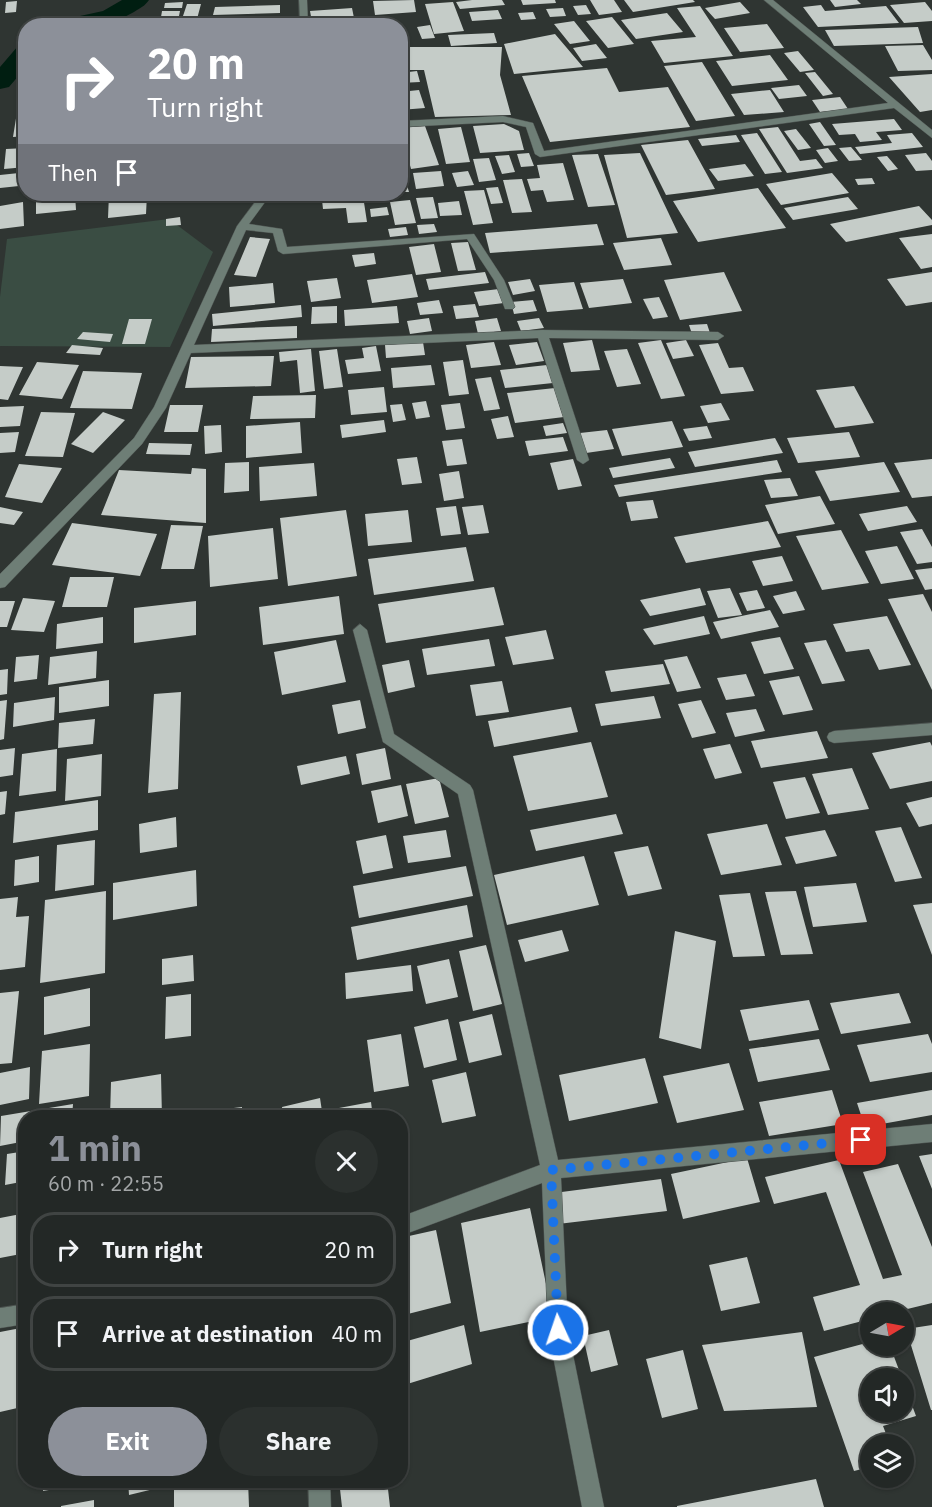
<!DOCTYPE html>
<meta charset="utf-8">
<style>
body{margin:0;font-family:"IBM Plex Sans",sans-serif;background:#2b302e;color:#f1f3f6;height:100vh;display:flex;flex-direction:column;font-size:22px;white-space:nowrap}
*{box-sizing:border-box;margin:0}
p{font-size:20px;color:#a3a6a7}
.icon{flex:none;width:33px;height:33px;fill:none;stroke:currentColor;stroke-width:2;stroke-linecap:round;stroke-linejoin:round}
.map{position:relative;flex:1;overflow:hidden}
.drawer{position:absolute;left:18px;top:1110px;width:390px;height:378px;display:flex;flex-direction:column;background:#232826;border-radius:24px;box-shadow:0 2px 4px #0004,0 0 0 2px #404443}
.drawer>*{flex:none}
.guide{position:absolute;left:18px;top:18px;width:390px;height:183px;border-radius:24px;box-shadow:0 2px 4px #0004,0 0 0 2px #404443;background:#8c9099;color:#fff;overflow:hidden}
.needle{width:39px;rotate:80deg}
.controls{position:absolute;left:860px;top:1302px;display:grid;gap:12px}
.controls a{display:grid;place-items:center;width:54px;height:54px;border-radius:50%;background:#232826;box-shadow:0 2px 4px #0004,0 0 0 2px #404443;font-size:30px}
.pin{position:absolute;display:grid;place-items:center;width:51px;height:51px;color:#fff;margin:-26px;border-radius:12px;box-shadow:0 3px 9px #0006}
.me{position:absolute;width:66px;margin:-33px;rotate:357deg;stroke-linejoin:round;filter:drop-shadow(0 0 4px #0008)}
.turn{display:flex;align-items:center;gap:21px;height:126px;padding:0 30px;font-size:27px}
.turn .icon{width:78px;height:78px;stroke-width:2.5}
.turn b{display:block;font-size:42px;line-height:51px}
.then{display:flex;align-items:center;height:57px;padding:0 30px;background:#0003;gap:12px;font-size:22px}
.round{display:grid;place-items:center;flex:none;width:63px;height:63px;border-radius:32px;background:#2b302e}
.overview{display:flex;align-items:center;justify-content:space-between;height:102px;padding:0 30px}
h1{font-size:36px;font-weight:700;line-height:45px;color:#8c9099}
.action{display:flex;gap:12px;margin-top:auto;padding:12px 30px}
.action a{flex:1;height:69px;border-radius:36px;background:#8c9099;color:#fff;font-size:24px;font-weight:700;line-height:69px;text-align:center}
.action a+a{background:#2b302e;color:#f1f3f6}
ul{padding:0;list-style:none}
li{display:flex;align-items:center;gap:18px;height:75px;margin:0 12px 9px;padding:0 18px;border:3px solid #404443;border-radius:24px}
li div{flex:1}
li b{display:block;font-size:22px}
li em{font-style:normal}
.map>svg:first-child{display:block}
</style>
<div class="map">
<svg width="932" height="1507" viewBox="0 0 932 1507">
<rect width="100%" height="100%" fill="#2f3532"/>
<!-- green -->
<path fill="#3a4d43" d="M169,219l44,33 -43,95 -170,-1v-49l7,-58z"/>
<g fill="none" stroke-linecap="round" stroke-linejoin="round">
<!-- canal -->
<path fill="#001e11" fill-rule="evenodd" d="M122,0h27c-4,6 -9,8 -15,12 -26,15 -51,14 -80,14l3,-5 46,-10z
M26,44v23l-17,20 -9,2v-22l18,-21z"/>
</g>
<!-- building -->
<path fill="#c5ccc8" d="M414,0l2,12 -41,3 -2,-14z
M472,0h30l3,5 -45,4 -4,-7z
M521,0h34l1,3 -33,2z
M590,0h24l8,12 -23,3z
M624,0h69l2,2 -62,10z
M830,0h27l4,4 -26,3z
M17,1l-1,11 -11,1 1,-11z
M183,2l-1,6h-18l1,-5z
M453,2l11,29 -30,3 -9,-30z
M740,2l10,11 -35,6 -10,-11z
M925,2l7,9v10l-28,2 -14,-18z
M187,4h14l-4,15h-15z
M280,5v8l-67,2 2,-8z
M586,5l5,9 -13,1 -5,-9z
M821,5l4,6 61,-5 13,17 -81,4 -15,-20z
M700,6l33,50 -69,7 -13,-22 45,-4 -19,-29z
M352,8l2,10 -42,4 -2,-11z
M563,8l3,8 -16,1 -4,-8z
M498,10l4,9 -30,2 -3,-9z
M162,11h18l-1,5 -18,1z
M533,12l3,7 -15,1 -3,-7z
M667,13l16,19 -47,7 -15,-19z
M612,17l22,27 -26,4 -22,-27z
M276,21l1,5h-129l4,-3z
M574,21l16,20 -20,3 -16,-20z
M767,24l17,24 -44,4 -16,-24z
M430,25l5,13 -13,1 -5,-12z
M918,27l5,16 -89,3 -9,-16z
M494,33l3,10 -46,3 -3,-11z
M555,34l28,33 -69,7 -10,-30z
M596,44l11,14 -25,3 -9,-13z
M923,45l9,15v10l-34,1 -13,-25z
M400,47h102l-2,28 11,40 -76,2 -11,-47h-24z
M798,51l16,19 -14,2 -16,-19z
M770,55l18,25 -56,6 -16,-25z
M702,62l33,54 -39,5 -32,-55z
M607,68l12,24 49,-5 22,40 -140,15 -28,-66z
M417,71l3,11 -20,1v-10z
M815,72l18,22 -10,2 -18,-23z
M932,74v36l-12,2 -31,-35z
M799,85l8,11 -28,3 -8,-11z
M419,90l6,18 -25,2v-18z
M770,90l14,22 -40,3 -13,-21z
M840,97l8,12 -28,3 -8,-12z
M26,105v31l-13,1 5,-31z
M894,119l8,11 -26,2 6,8 -22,2 -5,-8 -16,1 -7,-11z
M820,122l16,23 -12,1 -15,-22z
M504,124l15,7 5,19 -44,3 -7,-27z
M425,126l14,39 -28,4 -11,-41z
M461,127l9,35 -24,2 -8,-35z
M778,127l22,34 16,-2 7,9 -36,5 -28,-44z
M796,129l15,19 -13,2 -14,-19z
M757,133l25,39 -17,2 -24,-39z
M912,133l11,14 -63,7 -5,-7 37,-4 -5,-8z
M736,135l4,7 -38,4 -4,-7z
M688,140l27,49 -49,6 -25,-50z
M851,147l11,13 -13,1 -10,-13z
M26,148v19l-22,2 2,-20z
M828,148l10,13 -13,2 -9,-13z
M529,153l5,13 -13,1 -4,-13z
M640,153l38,80 -51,5 -23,-83z
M926,153l6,8v9l-16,1 -11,-16z
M598,154l17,51 -27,2 -16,-52z
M509,155l6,17 -13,2 -7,-18z
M887,156l11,13 -10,2 -11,-14z
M489,158l7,22 -17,2 -6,-23z
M563,163l11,37 -27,2 -4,-12 -12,1 -4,-12 13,-1 -3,-13z
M745,164l9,12 -36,5 -9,-12z
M441,171l3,15 -28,3 -3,-16z
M468,171l6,14 -17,2 -5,-14z
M19,173v13l-19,2v-13z
M832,173l17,20 -68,12 -15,-21z
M400,175h4l5,17h-9z
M872,178l3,6 -17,1 -3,-6z
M522,179l10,33 -20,1 -9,-33z
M498,187l5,16 -12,1 -5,-16z
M758,188l28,40 -88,14 -25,-41z
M484,190l9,33 -20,2 -9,-34z
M36,194h39l1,16 -40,4z
M109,194h38l-1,20 -38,4z
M363,196l4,26 -19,1 -2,-15 -23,1 -1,-9z
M433,197l5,21 -17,1 -5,-21z
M848,197l10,12 -65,11 -9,-12z
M410,200l6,23 -21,2 -5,-23z
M459,201l3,14 -22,1 -2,-13z
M23,202l1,24 -24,3v-23z
M919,206l13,14v5l-86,17 -16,-18z
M387,207l2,8 -18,2 -1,-8z
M180,217l1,8 -15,1v-7z
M434,224l3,8 -18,2 -2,-9z
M597,224l7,21 -114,8 -5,-20z
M406,227l2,8 -18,2 -2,-8z
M932,234v33l-11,2 -22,-31z
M250,237l20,2 -14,38 -22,-2z
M661,238l11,27 -48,5 -11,-27z
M468,242l8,28 -18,1 -7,-28z
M434,244l7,28 -25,3 -7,-28z
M374,253l2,11 -21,3 -3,-12z
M485,272l4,11 -60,7 -3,-11z
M724,272l18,39 -62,9 -16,-40z
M932,272v30l-26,4 -19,-27z
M412,274l6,23 -46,6 -5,-23z
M337,278l4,20 -30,4 -4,-21z
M530,279l5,12 -22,4 -5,-13z
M623,279l9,24 -43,5 -9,-25z
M574,282l9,27 -36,3 -8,-27z
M273,283l2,20 -45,4 -1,-20z
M499,289l5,14 -25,3 -5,-14z
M659,297l9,20 -15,2 -10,-20z
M439,300l4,13 -23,2 -3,-12z
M533,300l4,11 -23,3 -3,-12z
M475,304l4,13 -23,2 -3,-13z
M301,305l1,12 -89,9 -1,-12z
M337,306v17l-26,1 1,-17z
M397,306l2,17 -54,3 -1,-16z
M429,318l3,13 -22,3 -3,-13z
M497,318l4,13 -23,3 -3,-13z
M539,318l5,10 -23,3 -4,-10z
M129,319h23l-7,25h-23z
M707,324l3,9 -18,1 -3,-9z
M297,326v12l-86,4 1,-13z
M83,332l30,2 -3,8 -33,-3z
M592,340l8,30 -29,2 -8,-29z
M661,340l24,56 -24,3 -23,-56z
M686,340l8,16 -21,3 -7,-16z
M423,342l2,13 -39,3 -1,-13z
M494,342l7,23 -30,3 -5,-23z
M537,342l7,19 -28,4 -7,-20z
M718,343l11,25 14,-1 11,24 -33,3 -22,-49z
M72,345l31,3 -3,7 -34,-2z
M376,346l5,25 -33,3 -3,-14 19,-2 -2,-10z
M311,349l4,42 -15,2 -3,-33 -17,2 -1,-10z
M337,349l6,38 -19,2 -5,-38z
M627,349l14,35 -24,3 -13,-36z
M274,356l-3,30 -86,2 6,-31z
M463,360l6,34 -20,2 -6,-34z
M37,362l42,3 -17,34 -43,-4z
M431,365l4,20 -42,3 -2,-20z
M547,365l6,18 -48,5 -5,-18z
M0,366l23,1 -15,33 -8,-1z
M83,371l59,2 -10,36 -62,-1z
M491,377l9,32 -16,2 -9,-32z
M854,386l20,37 -39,5 -19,-38z
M384,387l3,25 -36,3 -3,-25z
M555,388l9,29 -49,6 -8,-30z
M316,395l-1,23 -65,1 3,-23z
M426,401l4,16 -14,2 -4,-16z
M460,403l5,25 -19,2 -5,-25z
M721,403l9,17 -22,3 -8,-17z
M402,404l4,16 -13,2 -3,-17z
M170,405h33l-5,27h-34z
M24,406l-4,20 -20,1v-20z
M41,412l34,1 -12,44 -38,-1z
M103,412l22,8 -32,33 -22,-9z
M508,416l6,21 -17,2 -6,-20z
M384,420l2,12 -44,6 -2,-13z
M672,421l11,26 -61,9 -10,-27z
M300,422l2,31 -56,5v-32z
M563,423l4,10 -21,3 -3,-10z
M221,425l1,27 -17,2 -1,-28z
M707,426l5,12 -23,3 -6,-12z
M607,430l7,19 -28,4 -6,-20z
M19,432l-4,20 -15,1v-20z
M849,432l11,25 -62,6 -11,-25z
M563,437l5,14 -39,5 -4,-15z
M775,438l8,15 -88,14 -7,-15z
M462,439l5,25 -20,2 -5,-25z
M149,443l43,1 -2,11 -44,-1z
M417,457l5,26 -20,2 -5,-26z
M670,458l5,10 -62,10 -4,-10z
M573,459l9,27 -24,4 -8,-27z
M932,459v37l-20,2 -18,-35z
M777,460l5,12 -163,25 -5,-12z
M249,462v29l-25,2 1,-30z
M884,462l16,30 -70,9 -15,-30z
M314,463l3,33 -57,5 -1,-34z
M19,464l43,4 -20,35 -37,-6z
M192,468l14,1v54l-105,-8 18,-45 72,4z
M459,471l5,27 -20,3 -5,-27z
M790,478l8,18 -27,2 -7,-18z
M820,496l15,28 -57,10 -13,-29z
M653,500l5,18 -27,3 -5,-19z
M483,505l6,28 -21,2 -6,-28z
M456,506l5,28 -20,2 -5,-28z
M907,506l10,16 -49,9 -9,-17z
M0,507l23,5 -9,13 -14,-2z
M346,510l11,66 -69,10 -8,-68z
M408,510l4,32 -44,4 -3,-32z
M768,521l13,26 -95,16 -12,-26z
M72,523l85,11 -17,42 -88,-11z
M171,525l32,1 -9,43h-33z
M273,528l5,51 -68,8 -2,-51z
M922,529l10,18v15l-15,2 -17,-32z
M841,530l28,53 -47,7 -26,-54z
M897,546l17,33 -33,5 -16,-33z
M466,547l8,34 -100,14 -6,-36z
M782,556l11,25 -30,5 -11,-25z
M932,568v21l-7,1 -10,-20z
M70,577h44l-7,30h-45z
M494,587l10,38 -118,18 -8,-39z
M700,588l6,17 -56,11 -10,-16z
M730,588l12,27 -24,3 -11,-27z
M757,590l8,18 -18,3 -8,-18z
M796,591l9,19 -22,4 -10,-18z
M923,594l9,18v78l-44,-91z
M339,596l5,38 -81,11 -4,-38z
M23,598l32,3 -11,31 -33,-2z
M0,601h15l-8,26h-7z
M196,601v34l-62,8v-35z
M770,610l9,17 -58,12 -8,-17z
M704,616l6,18 -56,11 -11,-16z
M887,616l24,49 -32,5 -10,-21 -23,3 -13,-28z
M103,617v26l-47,6 1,-25z
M546,630l8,29 -41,6 -8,-28z
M780,637l14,32 -30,5 -13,-32z
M489,639l6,27 -68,9 -5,-26z
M336,640l10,42 -64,13 -8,-43z
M826,640l19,41 -23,3 -18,-41z
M97,651l-1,27 -48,7 2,-28z
M39,655l-2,24 -23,3 2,-25z
M687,656l14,32 -24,4 -13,-32z
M409,660l6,27 -27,6 -6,-28z
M663,664l7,20 -59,8 -6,-21z
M8,669l-1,25 -7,1v-25z
M746,674l9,22 -29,4 -9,-22z
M799,676l14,34 -30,5 -14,-34z
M109,680v26l-50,7v-26z
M502,681l7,31 -33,4 -6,-31z
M181,692l-3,97 -30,4 6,-99z
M654,696l7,22 -60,8 -6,-22z
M55,697l-1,23 -41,7 1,-24z
M7,700l-3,39 -4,1v-39z
M360,700l6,28 -28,6 -6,-29z
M701,700l15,33 -24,5 -14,-34z
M571,707l7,25 -84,15 -6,-26z
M756,709l9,22 -30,6 -9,-24z
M95,719l-2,25 -35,4 1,-25z
M817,731l11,27 -67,10 -10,-27z
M591,742l17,55 -80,14 -15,-55z
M930,742l2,4v35l-42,8 -18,-36z
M730,744l12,29 -27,6 -12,-30z
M15,748l-2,27 -13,2v-27z
M385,748l6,31 -29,6 -6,-31z
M57,749l-1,42 -37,5 3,-42z
M102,754l-1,42 -36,5 2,-42z
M346,756l4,18 -49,11 -4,-19z
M852,768l17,41 -41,6 -16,-41z
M805,777l15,36 -34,6 -13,-37z
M439,778l10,39 -34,7 -9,-40z
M401,785l7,31 -30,7 -7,-32z
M7,791l-2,23 -5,1v-23z
M932,797v27l-13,3 -13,-24z
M98,800v30l-85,13 2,-31z
M616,814l7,20 -87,17 -6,-21z
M176,817l1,30 -37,6 -1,-29z
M767,824l15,41 -61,10 -14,-41z
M901,827l21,51 -27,4 -20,-51z
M446,830l5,27 -43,6 -5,-27z
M825,830l12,26 -41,8 -11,-27z
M386,835l7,33 -30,6 -7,-33z
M95,840l-1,45 -39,6 2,-46z
M648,846l14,43 -34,7 -14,-44z
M39,856v26l-25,4 1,-26z
M584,856l15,49 -92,20 -13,-50z
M466,866l7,30 -114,22 -6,-32z
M196,870l1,36 -84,14v-37z
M856,883l11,39 -54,5 -9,-40z
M106,891l-1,82 -65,10 5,-83z
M796,891l17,63 -32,1 -16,-63z
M750,893l15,63 -32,1 -14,-62z
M18,897l-2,20 13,-1 -4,51 -25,3v-71z
M932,903v52l-19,-50z
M467,905l6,32 -116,23 -6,-33z
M562,930l7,21 -44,11 -7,-22z
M675,931l41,10 -15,108 -42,-11z
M486,945l16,59 -29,7 -14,-60z
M193,955l1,26 -32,4v-26z
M449,959l9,38 -32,7 -9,-38z
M411,965l2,26 -67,8 -1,-26z
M90,988v38l-46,9v-38z
M19,991l-7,72 -12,1v-71z
M899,993l12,30 -70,11 -11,-31z
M191,994v42l-26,3 1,-42z
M809,1000l10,30 -70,11 -9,-31z
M492,1014l10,41 -33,8 -10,-41z
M448,1019l9,41 -33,8 -10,-41z
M401,1034l8,52 -35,6 -7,-52z
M928,1034l4,10v28l-62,10 -13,-37z
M819,1039l11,31 -72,12 -9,-33z
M90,1044l-1,52 -50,8 3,-53z
M645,1058l13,45 -89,18 -10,-46z
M729,1063l15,47 -67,13 -14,-47z
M30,1067l-1,32 -29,6v-32z
M466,1072l10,44 -34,7 -10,-43z
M161,1074l1,44h-52l1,-36z
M832,1090l11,34 -74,12 -10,-34z
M932,1090v25l-67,12 -8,-24z
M320,1098l3,20h-40l-1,-11z
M371,1102l2,16h-33l-1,-10z
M73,1104l-1,14h-46v23l-26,5 1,-30z
M242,1107v11h-58v-4z
M26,1151v30l-21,4 2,-31z
M932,1154v35l-13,-33z
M747,1158l13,44 -77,17 -12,-45z
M839,1160l44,119 19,-4 -39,-103 35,-8 34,83v56l-37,9h-25v7l-46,12 -11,-34 47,-12 -34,-93 -52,12 -9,-27z
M661,1179l6,32 -109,13 -4,-31z
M530,1208l23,109 -73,15 -19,-109z
M26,1213v40l-26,5v-40z
M436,1230l15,73 -51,13v-78z
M747,1257l13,46 -39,8 -12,-46z
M464,1325l8,39 -68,21 -4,-16v-26z
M932,1325v85h-1l-25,-81z
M26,1327v79l-26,6v-80z
M609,1330l9,35 -27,7 -8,-36z
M802,1332l15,75 -93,4 -22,-66z
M870,1342v4h20l12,32h-32v34h33v-31l13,35 -33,10 7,18h-20v23l-16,4 -40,-114z
M683,1350l15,59 -36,9 -16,-59z
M816,1479l8,28h-147v-1z
M44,1480h51v2l-52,9z
M128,1480h34v7l-33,8z
M214,1480h34l1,27h-75v-18z
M339,1480h48l3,27h-48z
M94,1500v7h-33v-1z"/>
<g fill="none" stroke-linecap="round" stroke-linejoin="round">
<defs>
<path id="minor" d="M299,0h8l1,26h-8z
M764,0h9l159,130v8l-38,-30 -354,49 -5,-3 -9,-27 -23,-5 -103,5v-6l103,-5 30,7 11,28 344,-48z
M261,194h10l-22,30 33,5 5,18 187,-13 30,46 11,27 -2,2h-8l-11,-29 -27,-41 -184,15 -5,-3 -5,-18 -27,-3 -52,115 348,-15 176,2 6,4 -6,4 -169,-2 40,122 -6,4 -6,-4 -39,-122 -347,15 -25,55 -24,36 -137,143 -5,1v-14l134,-136 20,-31 83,-181z
M360,624l7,6 27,104 76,51 3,5 85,370 374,-36v18l-371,36 7,152 36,177h-22l-34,-177 -6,-147 -142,53v-19l140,-52 -82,-371 -75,-52 -30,-112z
M932,723v12l-98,8 -5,-2 -2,-4 2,-4 5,-2z
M26,1304v20l-26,4v-20z
M308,1480h22l1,27h-22z"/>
</defs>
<!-- minor casing -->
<use href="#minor" stroke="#4d5350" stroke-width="1"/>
<!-- minor -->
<use href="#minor" fill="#6e7e76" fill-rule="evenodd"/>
</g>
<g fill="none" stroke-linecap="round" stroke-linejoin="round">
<!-- route -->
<path stroke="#1a73e8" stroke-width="10" stroke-dasharray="0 18" d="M558,1330l-7,-160 310,-30"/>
</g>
</svg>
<div class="controls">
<a><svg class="needle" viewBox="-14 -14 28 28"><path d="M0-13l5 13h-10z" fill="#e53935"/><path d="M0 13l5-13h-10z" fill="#a3a6a7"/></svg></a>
<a><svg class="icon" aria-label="sound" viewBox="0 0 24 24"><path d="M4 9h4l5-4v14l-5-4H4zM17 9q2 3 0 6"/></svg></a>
<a><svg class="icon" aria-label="layers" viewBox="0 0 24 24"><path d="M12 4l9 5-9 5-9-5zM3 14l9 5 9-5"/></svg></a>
</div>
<div class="pin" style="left:861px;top:1140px;background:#d93025"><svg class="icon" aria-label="arrive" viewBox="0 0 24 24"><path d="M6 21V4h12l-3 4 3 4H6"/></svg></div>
<svg class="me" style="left:558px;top:1330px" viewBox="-20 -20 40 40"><circle r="17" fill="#1a73e8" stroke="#fff" stroke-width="3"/><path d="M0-11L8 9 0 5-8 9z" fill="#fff"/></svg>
<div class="guide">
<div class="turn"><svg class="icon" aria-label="right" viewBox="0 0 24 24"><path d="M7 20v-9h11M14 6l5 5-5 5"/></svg><div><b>20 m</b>Turn right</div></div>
<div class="then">Then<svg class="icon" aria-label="arrive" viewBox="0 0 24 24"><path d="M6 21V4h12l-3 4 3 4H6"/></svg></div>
</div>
<section class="drawer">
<div class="overview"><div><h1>1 min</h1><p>60 m · 22:55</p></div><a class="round"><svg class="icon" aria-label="close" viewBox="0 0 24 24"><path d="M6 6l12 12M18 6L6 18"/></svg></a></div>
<ul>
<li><svg class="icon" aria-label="right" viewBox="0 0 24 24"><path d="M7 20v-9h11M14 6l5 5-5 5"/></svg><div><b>Turn right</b></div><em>20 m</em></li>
<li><svg class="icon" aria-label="arrive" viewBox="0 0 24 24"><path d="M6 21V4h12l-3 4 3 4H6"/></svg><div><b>Arrive at destination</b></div><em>40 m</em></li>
</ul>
<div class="action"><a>Exit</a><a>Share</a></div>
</section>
</div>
